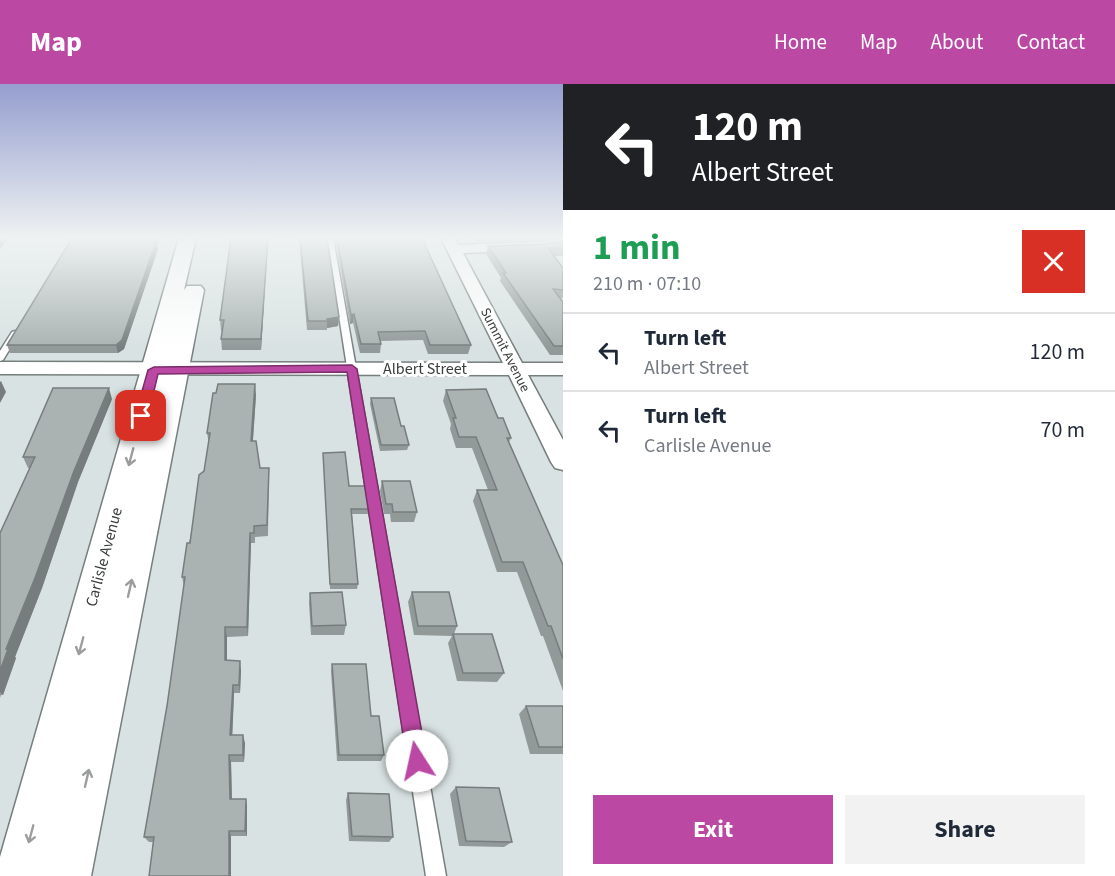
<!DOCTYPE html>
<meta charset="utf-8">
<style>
body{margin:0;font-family:"Source Sans 3",sans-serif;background:#f2f2f3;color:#1f2937;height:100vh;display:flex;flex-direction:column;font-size:22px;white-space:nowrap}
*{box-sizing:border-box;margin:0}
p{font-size:20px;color:#747a83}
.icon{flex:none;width:33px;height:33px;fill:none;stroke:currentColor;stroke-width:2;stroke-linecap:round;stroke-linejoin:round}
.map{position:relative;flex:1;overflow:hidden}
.drawer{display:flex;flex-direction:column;background:#fff;width:552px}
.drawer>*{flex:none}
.banner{background:#202124;color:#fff;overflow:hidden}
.pin{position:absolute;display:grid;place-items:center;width:51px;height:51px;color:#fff;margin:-26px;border-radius:12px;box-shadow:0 3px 9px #0006}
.me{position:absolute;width:66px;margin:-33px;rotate:350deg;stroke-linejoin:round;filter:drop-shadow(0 0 4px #0008)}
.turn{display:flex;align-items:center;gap:21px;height:126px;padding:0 30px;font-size:27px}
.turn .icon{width:78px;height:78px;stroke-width:2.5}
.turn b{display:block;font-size:42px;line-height:51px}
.round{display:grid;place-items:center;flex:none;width:63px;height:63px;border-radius:0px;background:#f2f2f3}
.head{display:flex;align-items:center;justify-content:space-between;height:102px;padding:0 30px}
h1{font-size:36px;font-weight:700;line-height:45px;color:#1e9e55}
.primary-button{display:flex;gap:12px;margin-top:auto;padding:12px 30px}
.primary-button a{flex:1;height:69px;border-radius:0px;background:#bb48a3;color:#fff;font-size:24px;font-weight:700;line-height:69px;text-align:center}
.primary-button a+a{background:#f2f2f3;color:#1f2937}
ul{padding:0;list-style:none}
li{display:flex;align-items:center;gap:18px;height:78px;padding:0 30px;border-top:2px solid #e0e1e3}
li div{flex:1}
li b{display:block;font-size:22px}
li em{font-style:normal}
header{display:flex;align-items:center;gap:36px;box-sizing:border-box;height:84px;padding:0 30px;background:#bb48a3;color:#fff}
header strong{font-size:28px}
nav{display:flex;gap:33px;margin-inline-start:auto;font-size:21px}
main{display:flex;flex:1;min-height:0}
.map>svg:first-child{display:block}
</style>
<header>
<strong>Map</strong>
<nav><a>Home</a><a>Map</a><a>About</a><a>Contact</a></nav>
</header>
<main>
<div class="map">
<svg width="563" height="792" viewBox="0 0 563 792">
<rect width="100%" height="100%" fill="#d9e2e2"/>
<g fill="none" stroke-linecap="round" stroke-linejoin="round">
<defs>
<path id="service" d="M327,154h6l113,638h-20z
M15,247l4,3 -16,26 -3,1v-10l12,-19z"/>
<path id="minor" d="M441,154h14l3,7 82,-3 23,-4v8l-23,4 -77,3 59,110h41v12h-35l35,65v30l-8,-2 -4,-6 -42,-87 -509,-1v-12l503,1z"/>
<path id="tertiary" d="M179,154h17l-12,52 3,-4h14l3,4 -113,586h-91v-19z"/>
</defs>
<!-- service casing -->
<use href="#service" stroke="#767e7e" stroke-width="3"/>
<!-- minor casing -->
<use href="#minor" stroke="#767e7e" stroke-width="3"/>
<!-- tertiary casing -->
<use href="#tertiary" stroke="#767e7e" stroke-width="3"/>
<!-- service -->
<use href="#service" fill="#fff" fill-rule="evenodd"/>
<!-- minor -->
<use href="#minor" fill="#fff" fill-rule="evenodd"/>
<!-- tertiary -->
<use href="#tertiary" fill="#fff" fill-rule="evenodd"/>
</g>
<!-- wall -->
<path fill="#929999" d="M231,154h37l-7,112h-39l-1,-11 1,-8h-1l-1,-11z
M299,154h28l12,79 -1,9 -11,2v2h-20z
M335,154h88l3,9 45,98 -3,9h-40l-5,-14 -43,1 1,3 -1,9h-20l-7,-30 -3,1z
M475,154h74l-9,2 -62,2z
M563,157v15h-9l9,12v30h-3l3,4v53h-13l-50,-74 1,-3 -15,-24 2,-8 55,-2z
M157,161l1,4 -34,100 -6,4h-108l-3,-8z
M446,306l52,28 13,20 -2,4 54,123v126l-20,-55h-2l-24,-64h-20l-24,-71 4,-11h11l-16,-42h-16l-6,-19 1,-5 -8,-23z
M256,311l-3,46 7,27h9l-1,68 -13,1v6h-4l-3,93 -21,1v23l14,10 -1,23h-6l-2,42 13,8 -1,19h-13l1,37 15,6v31h-16v40h-82l4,-34h-4l-5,-5 23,-131 17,-120 -2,-9 22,-106 5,-27 -2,-11z
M371,314l30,28 8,19 -2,5 -27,1 -10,-47z
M112,315l-34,83 -36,106 -27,69 1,1 -13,37h-2l-1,3v-165l30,-65h-2l-5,-11z
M323,369l46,56 -1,5h-16l6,70 -1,5h-27z
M382,397l35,31 -3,10h-23l-1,-8h-6l-4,-23z
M412,508l45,34 -3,8 50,39 -7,9 -40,-1 -9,-38 4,-7 -38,-1 -6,-33z
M310,509l36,32 -2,10h-33l-2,-32z
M332,580l39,52 13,39 -3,6h-44l-6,-90z
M526,622h37v48h-33l-11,-40z
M456,703l56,55 -8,5 -45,-1 -9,-52z
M348,709l45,44 -4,5 -40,-1 -3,-41z"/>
<!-- shaded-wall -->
<path fill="#777d7d" d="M0,154h9l-9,11z
M156,154h4l-3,7 1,4 -34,100 -6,4 -2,-8z
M268,154l-7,112v-11z
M354,230l-1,9 -3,1 1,-9z
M339,233l-1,9 -11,2v-9z
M1,297l5,11 -6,11v-21z
M255,300l1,11 -4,57 -1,-11z
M109,304l3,11 -34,83 -36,106 -27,69 1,1 -13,37 -3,-3v-21l6,-22 68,-178z
M250,449l1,10 -3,93 -1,-9z
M225,543l2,10v32l-2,-9z
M240,577l1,9 -1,23 -1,-8z
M233,601l1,8 -2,50 -2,-8z
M243,651l2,8 -1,19 -1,-7z
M229,671l2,7 1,43 -2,-6z
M246,715l1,6v31l-2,-5z
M229,747l2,5v40h-2z"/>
<!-- building -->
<path fill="#aab2b2" stroke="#777d7d" stroke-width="1.5" d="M72,154h84l-2,4h2l-34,98 -6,5h-109z
M231,154h37l-7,101h-40l3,-19h-4z
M300,154h27l12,79 -12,2 1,2h-20z
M337,154h86l3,9 45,98h-41l-5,-14 -47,1 3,12h-20l-7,-30 -3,1z
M563,157v7h-15l15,20v22l-10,-1 10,13v44h-9l-51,-73h3l-18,-27 55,-2z
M218,300h37l-4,57h5l4,27h9l-2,57 -13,1v7h-4l-3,94h-22v33l15,1 -1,24h-6l-3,50h13v20h-14l1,44h16l-1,32h-16v45h-80l5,-39h-10l23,-131 18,-129h-3l5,-34h3l9,-68 5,-4 6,-38h-3l6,-40h3z
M53,304h56l-35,83 -39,107 -29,71h2l-8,22v-138l33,-72 2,-4h-12z
M486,305l12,29h5l8,20h-4l56,127v94l-12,-33h-3l-25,-64h-21l-25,-72h20l-21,-53h-17l-6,-19h3l-10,-28z
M371,314h23l7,28h3l5,19h-28z
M345,368l4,34h16l4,23h-18l7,75h-28l-7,-131z
M382,397h28l7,31h-24l-1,-8h-6z
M342,508l4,33 -34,1 -2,-33z
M412,508h37l8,34h-39z
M453,550h39l12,39h-41z
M332,580h34l5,52h8l5,39h-45z
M526,622h37v41h-24z
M456,703l43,1 13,54 -46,-1z
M348,709l41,1 4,43 -41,-1z"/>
<!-- one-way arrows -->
<defs><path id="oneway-shaft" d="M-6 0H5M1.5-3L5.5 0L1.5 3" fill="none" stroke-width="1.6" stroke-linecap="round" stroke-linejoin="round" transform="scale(1.5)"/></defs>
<g stroke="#9c9e9e">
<use href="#oneway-shaft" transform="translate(131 373) rotate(105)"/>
<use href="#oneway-shaft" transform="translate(130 504) rotate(-77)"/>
<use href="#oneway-shaft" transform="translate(81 562) rotate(105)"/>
<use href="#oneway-shaft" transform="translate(87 694) rotate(-77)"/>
<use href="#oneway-shaft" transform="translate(31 750) rotate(105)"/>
</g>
<!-- sky -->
<linearGradient id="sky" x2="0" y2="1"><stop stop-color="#959ecf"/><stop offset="0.58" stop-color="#eef2f2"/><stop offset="1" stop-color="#eef2f2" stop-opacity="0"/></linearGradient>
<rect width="563" height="265" fill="url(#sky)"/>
<!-- route -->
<path fill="#bb48a3" stroke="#7a2f6a" stroke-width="1.5" d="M352,281l5,4 70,392 -3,7 -7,3 -7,-3 -3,-7 -60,-389 -189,2 -10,42 -7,4 -6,-4 13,-46 6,-3z"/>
<g text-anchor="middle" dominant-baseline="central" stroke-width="6" stroke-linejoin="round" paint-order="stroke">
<!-- far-street labels -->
<g font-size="14" fill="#393d3c" stroke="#fff">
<text transform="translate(505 266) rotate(63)">Summit Avenue</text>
</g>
<!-- street labels -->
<g font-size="16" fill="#393d3c" stroke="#fff">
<text x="425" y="285">Albert Street</text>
<text transform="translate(104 473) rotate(-75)">Carlisle Avenue</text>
</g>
</g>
</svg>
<div class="pin" style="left:141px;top:332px;background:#d93025"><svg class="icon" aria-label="arrive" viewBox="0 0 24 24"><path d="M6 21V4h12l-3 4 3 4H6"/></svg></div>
<svg class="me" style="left:417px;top:677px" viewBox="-20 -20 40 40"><circle r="19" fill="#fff"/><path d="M0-13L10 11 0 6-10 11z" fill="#bb48a3"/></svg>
</div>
<section class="drawer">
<div class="banner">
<div class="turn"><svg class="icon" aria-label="left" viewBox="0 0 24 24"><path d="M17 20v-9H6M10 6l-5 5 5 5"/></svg><div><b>120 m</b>Albert Street</div></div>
</div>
<div class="head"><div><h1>1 min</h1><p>210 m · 07:10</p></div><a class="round" style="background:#d93025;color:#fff"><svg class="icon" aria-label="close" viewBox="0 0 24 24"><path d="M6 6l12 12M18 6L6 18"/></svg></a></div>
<ul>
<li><svg class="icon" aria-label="left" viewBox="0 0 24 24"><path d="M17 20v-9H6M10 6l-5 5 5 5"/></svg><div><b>Turn left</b><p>Albert Street</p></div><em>120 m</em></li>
<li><svg class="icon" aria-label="left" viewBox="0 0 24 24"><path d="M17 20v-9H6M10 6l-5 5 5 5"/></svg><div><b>Turn left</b><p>Carlisle Avenue</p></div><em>70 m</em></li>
</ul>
<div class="primary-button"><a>Exit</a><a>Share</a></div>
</section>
</main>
